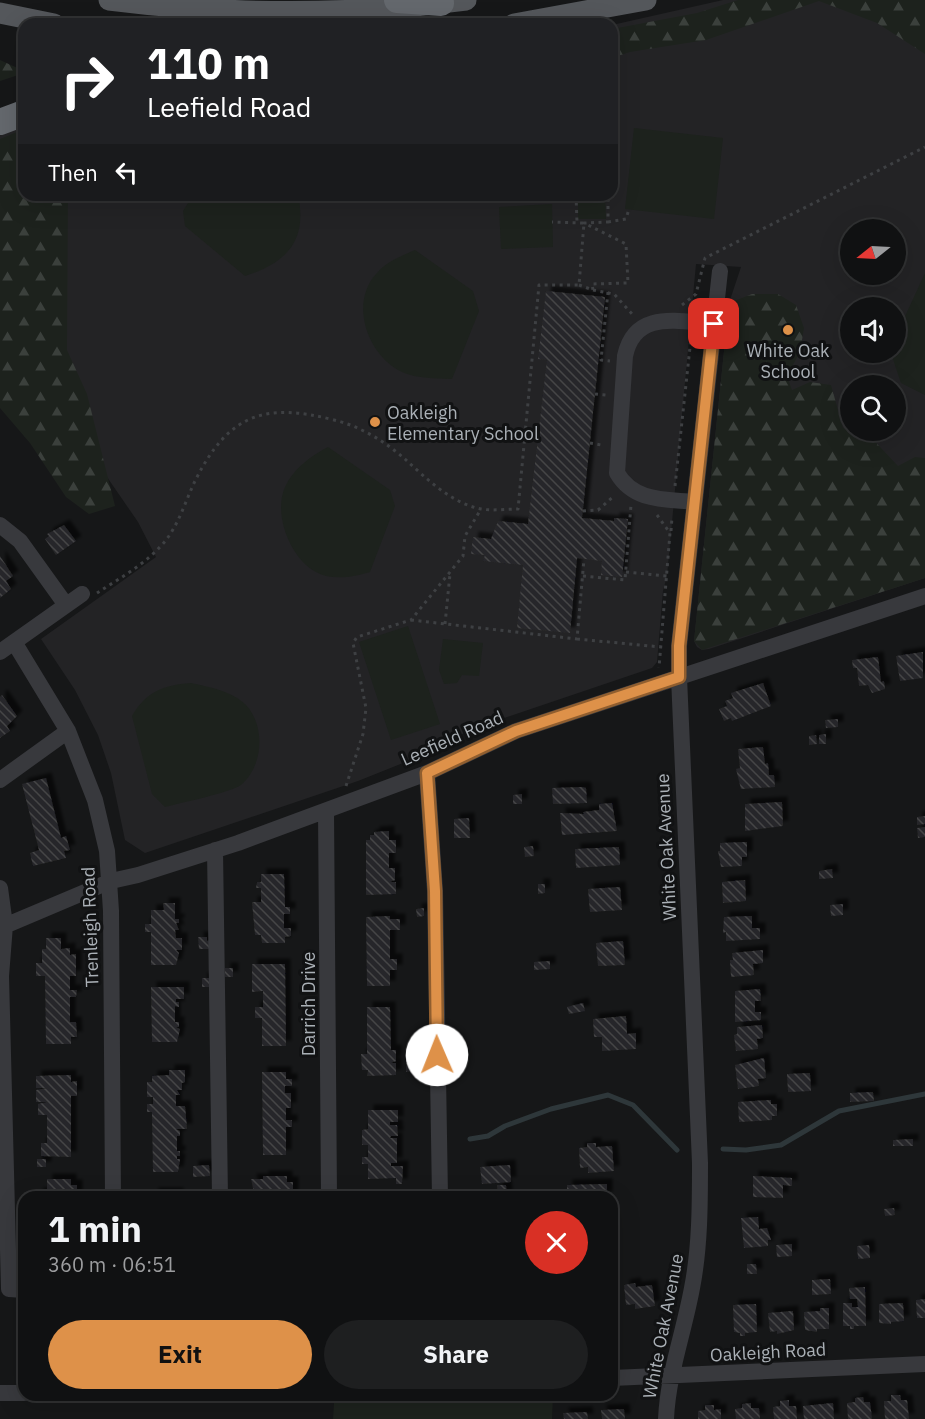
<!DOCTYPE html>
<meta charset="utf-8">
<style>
body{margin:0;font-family:"IBM Plex Sans",sans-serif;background:#1e1f20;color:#f1f3f6;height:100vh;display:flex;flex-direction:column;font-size:22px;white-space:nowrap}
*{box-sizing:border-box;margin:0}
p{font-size:20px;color:#9c9d9f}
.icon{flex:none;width:33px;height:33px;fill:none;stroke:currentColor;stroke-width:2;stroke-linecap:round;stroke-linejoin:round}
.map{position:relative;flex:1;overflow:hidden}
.sheet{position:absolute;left:18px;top:1191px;width:600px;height:210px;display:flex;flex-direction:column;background:#101112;border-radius:18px;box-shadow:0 6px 24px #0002,0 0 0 2px #303132}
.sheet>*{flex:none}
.banner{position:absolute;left:18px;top:18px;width:600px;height:183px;border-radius:18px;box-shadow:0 6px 24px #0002,0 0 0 2px #303132;background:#202124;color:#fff;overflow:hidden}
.needle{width:39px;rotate:252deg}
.fabs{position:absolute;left:840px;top:219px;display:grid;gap:12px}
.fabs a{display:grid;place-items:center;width:66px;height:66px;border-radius:50%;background:#101112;box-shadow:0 6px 24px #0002,0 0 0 2px #303132;font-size:30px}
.pin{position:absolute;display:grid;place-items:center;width:51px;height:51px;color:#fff;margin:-26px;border-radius:12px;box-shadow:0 3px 9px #0006}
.me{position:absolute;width:66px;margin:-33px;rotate:359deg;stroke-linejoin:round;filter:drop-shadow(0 0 4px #0008)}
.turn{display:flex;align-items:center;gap:21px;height:126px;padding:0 30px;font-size:27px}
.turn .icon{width:78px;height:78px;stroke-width:2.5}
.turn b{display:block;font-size:42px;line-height:51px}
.then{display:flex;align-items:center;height:57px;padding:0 30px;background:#0003;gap:12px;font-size:22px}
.round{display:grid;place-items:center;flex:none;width:63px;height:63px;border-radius:32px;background:#1e1f20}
.headline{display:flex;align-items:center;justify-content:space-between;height:102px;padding:0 30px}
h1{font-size:36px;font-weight:700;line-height:45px}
.action{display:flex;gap:12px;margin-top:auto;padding:12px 30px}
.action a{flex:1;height:69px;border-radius:36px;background:#de9149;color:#111;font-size:24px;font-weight:700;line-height:69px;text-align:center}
.action a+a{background:#1e1f20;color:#f1f3f6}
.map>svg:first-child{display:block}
</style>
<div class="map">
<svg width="925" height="1419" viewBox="0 0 925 1419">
<defs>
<pattern id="forest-firs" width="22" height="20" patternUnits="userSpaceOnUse" patternTransform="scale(1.5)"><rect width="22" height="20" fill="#1d221d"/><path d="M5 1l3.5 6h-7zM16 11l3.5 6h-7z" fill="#3b403c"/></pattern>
<pattern id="building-back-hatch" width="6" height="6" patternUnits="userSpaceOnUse" patternTransform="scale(1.5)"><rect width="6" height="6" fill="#272729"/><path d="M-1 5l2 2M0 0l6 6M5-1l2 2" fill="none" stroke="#444446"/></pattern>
<filter id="shadow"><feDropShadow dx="5.5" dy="-5.5" stdDeviation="1.5" flood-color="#0009"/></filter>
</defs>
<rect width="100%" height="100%" fill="#161718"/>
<!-- built -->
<path fill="#232325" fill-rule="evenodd" d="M723,0h202v578l-216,71 -7,1 -5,-3 -3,-6 35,-338 12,-36 -45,-3 -29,312 -4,15 -6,71 -5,6 -180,61 -54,28 -60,24 -213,72 -20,-13 -14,-67 -13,-38 -23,-45 -34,-51 115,-82 -18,-35 -138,-200v-190l24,-9v72h588v-170zM850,230h46v44h-46zM850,308h46v44h-46zM850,386h46v44h-46z"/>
<!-- forest -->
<path fill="url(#forest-firs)" d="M738,0h187v54l-48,-31 -58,-22 -113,39 -76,12 -18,6v-29l85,-16z
M0,60l24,11v2l-24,8z
M24,129v66h44l-1,155 20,44 28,112 -26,8 -23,-17 -36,-54 -30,-35v-269z
M752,294h26l18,11 8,23 -4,24 -13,24 5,14 18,-8 21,3 12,43 22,3 33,35 17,-9 10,1v120l-223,72 -8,-9 35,-338z"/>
<!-- park -->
<path fill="#1d221d" d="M634,128l89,10 -9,81 -89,-10z
M193,195h105c10,46 -12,68 -53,81l-60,-50 -2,-15z
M578,195h27l1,24h-28z
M552,204l1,43 -52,2 -2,-42z
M415,250l58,41 6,20 -27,68c-17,-1 -34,0 -50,-7 -34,-16 -53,-68 -26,-98 10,-12 25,-18 39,-24z
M925,273v122l-24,-12 -10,-30 5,-1v-16z
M328,447l62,43 5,16 -25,66c-17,5 -38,9 -54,0 -26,-14 -43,-58 -31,-85 8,-18 26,-31 43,-40z
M408,626l32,98 -49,16 -32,-98z
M443,639l40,4 -4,33 -17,-1 -5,8 -13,1 -5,-14z
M191,683c18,4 41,8 55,22 20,22 17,61 -5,80 -9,7 -61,18 -76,22l-13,-13 -20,-78c14,-24 31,-31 59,-33z
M513,1395h40l-1,24h-219l1,-16z"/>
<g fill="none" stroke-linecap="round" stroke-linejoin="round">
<!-- stream -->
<path stroke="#2e373a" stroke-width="5" d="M470,1139l18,-3 17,-10 46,-17 57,-14 25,10 44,45
M723,1149l23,1 35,-5 58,-34 86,-17"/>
</g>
<!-- building -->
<path fill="url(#building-back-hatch)" filter="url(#shadow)" d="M546,291l59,6 -23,221 32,3v-3l14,1 -6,58 -21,-2 1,-14 -25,-3 -7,75 -53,-5 6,-63 -40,-4 2,-6 -14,-1 2,-17 18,2 7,-18 30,3 19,-164 -9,-1z
M64,525l12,16 -20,14 -11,-16 4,-3 -2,-2z
M0,556l13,20 -7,5 5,8 -11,9z
M923,652v26l-23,3 -4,-25z
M878,657l3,25 3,-1 1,8 -13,4 -4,-8 -9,1 -2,-18h-4l-1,-8z
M763,683l8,23 -39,15 -1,-3 -7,3 -5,-12 8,-3 -2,-5 8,-3 -2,-5z
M2,695l15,21 -10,10 -2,-3 5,8 -10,7v-41z
M838,719v8l-12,1 -1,-8z
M826,734v10h-7v-9z
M816,735l1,9 -8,1v-9z
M763,747l2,17 3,-1 1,12h5l1,12 -34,2 -5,-20 4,-1 -2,-19z
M46,778l15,60 5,-2 4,14 -6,1 2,7 -33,8 -3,-13 9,-3 -17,-66z
M582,787l4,1 1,15 -34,1 -1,-16z
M522,794v10h-9v-9z
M782,802l1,24 -38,5v-27z
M612,803l5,28 -55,4 -2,-22 24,1 -1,-2 16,-2v-6z
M925,816v8l-8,1v-8z
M469,818l1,20h-16v-19z
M925,827v10l-7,1 -1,-10z
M389,831v9h7v13h-7v15h6v12l-5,2h6v12l-30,1v-55h4v-5h4v-3z
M747,842v15h-5v9l-21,1 -3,-16h2v-8z
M533,846l1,10 -9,1 -1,-10z
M619,847l1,18 -44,3 -1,-19z
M832,869l1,9 -14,1v-8z
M261,874h23l1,33h5v7h-6v14h7v8l-6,1v6h-23l-1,-8h-6l-3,-33h9v-14h-5l1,-6h4z
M745,880l1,21 -23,2 -1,-21z
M538,884h7v9l-7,1z
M620,887l2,23 -32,2 -2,-23z
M163,903h12v16h4v4h-3l3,7h-4l1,8h6v12h-6l3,3 -3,12h-25v-33h-6v-8h6v-14h13z
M843,904v11l-12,1 -1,-11z
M424,908v8l-7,1 -1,-8z
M390,916v3h10v11h-10v29h7v11h-7v16h-23l-1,-69z
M752,916v12h8v11l-34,2v-9l-3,1 1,-16z
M198,937h9v4l4,-1 1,9h-13z
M46,938h15v11l9,-1v7l6,-1v22h-6v14h7l-1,7h-6v25h6l1,15h-6v7h-25l-1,-68h-9v-13h6v-14h4z
M623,941l2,24 -27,1 -2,-23z
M763,950v13l-10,1 1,11 -23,2 -1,-17h3l-1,-7z
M550,961v8l-16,1v-8z
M252,964h33l1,82h-24v-28h-7v-11h8v-16l-11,1z
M225,968h8v9h-8z
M202,978h8l1,9h-9z
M151,987h33v12h-8v3h3v5l-4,-1v16h4v5h-3l4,2 -3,13h-25z
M760,989l1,12h-6v11h6v8l-26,2v-31z
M583,1003l2,8 -16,3 -2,-7z
M367,1007h23l1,43h5v11l-5,2h5v12l-29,1 1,-6h-6l-1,-16h6z
M626,1016l1,18 9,-1v16l-34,2v-14h-8l-1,-18z
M762,1025l1,13 -6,1 1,10 -22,2 -2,-16 3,-1v-7z
M764,1058l2,20 -8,1 1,7 -21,3 -3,-24z
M406,1063h10v8l-10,1z
M169,1070h16v12l-3,1v7h-5l3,5h-4v11h9l2,23h-11l4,2v5h-3v15h3v5h-3v3h3l-2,13h-25l-1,-60h-5v-8h6v-7h-6v-15h5v-6l17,-1z
M262,1072h24v7h6v7h-7v7h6v15h-5v12h6v7h-6v28h-23z
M810,1073l1,18 -23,1 -1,-18z
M71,1075v7l6,-1v15h-6v61l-30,-1v-13h6v-28h-9v-11l9,-2h-11v-12l11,-2h-11v-12z
M873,1092l1,9 -24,1v-9z
M771,1100v4h6v12h-5v4l-33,2 -1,-20z
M368,1110h30v12h-8v3h7l1,11h-7l-1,2h7v25h-6v3h12l-1,18h-6v-6l-28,1v-15h-6v-7h6v-12h-6v-15l6,-1z
M913,1139v7h-20v-6z
M587,1143h9v4l16,-1 2,25 -26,2v-6l-8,1 -1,-20 8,-1z
M37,1159h9v8h-9z
M209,1165l1,11 -17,1v-11z
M510,1165l1,17 -29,2 -2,-17z
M263,1176h24v6h6v15h-38l-4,-18h12z
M753,1176l39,2v8l-9,-1v13l-30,-1z
M47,1179h24v6h6v12h-39v-4h9z
M607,1184v13h-40v-12z
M497,1185h9l1,11h-9z
M153,1193h25v4h-25z
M894,1208l1,7 -10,1 -1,-7z
M758,1217l1,12 8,-1 4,12h-3v6l-24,2 -3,-30z
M792,1244v12l-15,1 -1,-12z
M869,1245l1,13 -12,1 -1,-13z
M747,1264h9l1,10h-10z
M830,1279l1,15 -19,1v-15z
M635,1283l1,4 16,-2 3,21 -20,3v-5l-9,1 -2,-20z
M865,1287l1,39h-12v3h-4v-3h-7v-23h9v4h6l-1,-8h-7l-1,-11z
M925,1299v19h-8l-1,-18z
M903,1303l1,18 -13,1v2l-12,-1v-19z
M756,1304l1,28 -12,1v3h-5v-3l-6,-1 -1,-27z
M820,1308h9v21h-12v3l-12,-2 -1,-18 16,-1z
M793,1311l1,19 -17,4v-3l-7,1 -2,-19z
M17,1332h7v26h-7z
M891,1395h9l1,5h6l2,19h-24l-1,-18h7z
M863,1397l1,5h6l2,17h-24l-1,-16 8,-1v-4z
M789,1400v6h7l1,13h-23l-1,-12 7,-1v-5z
M751,1403v5h8l1,11h-24l-1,-10 7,-1v-4z
M833,1403l1,16h-30l-1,-13z
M705,1405h9v5l7,-1v10h-23v-8l7,-1z
M624,1409l1,10h-23l-1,-9z
M587,1412l1,7h-24l-1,-6z"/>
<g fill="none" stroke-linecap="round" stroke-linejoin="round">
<!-- path -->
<path stroke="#3e4043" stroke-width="3" stroke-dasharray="3 4.5" stroke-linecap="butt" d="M576,195l1,28
M608,222l18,-3 3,-10
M579,285l14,5 -1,-6 36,-1 -2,-39 -42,-21 24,-1v-27
M593,290l21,4 19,21
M608,292l-7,68 9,1
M682,305l14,-11 9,-36 220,-111
M595,394l11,1
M590,443l11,2
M675,486l16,-148
M583,511l15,-1 16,-14
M657,515l13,18 -11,135
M671,531l1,-14
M626,572l41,4
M583,576l42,4 6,-75
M97,593c23,-15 52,-31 69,-53 14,-18 20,-41 30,-61 33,-65 69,-77 138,-59 26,6 52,22 72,40 21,19 45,43 75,49 12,2 25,0 37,0l21,-224h40l5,-62 -32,-1
M411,620l166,19 7,-80
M445,624l5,-50
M577,639l84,8
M346,786l17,-52 3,-26 -13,-65 4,-6 54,-17 52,-64 2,-20 16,-27"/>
<!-- minor -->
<path stroke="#38393d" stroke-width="16" d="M694,502c-29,-3 -60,0 -77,-29l8,-117c10,-47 54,-34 89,-32
M0,525l20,16 46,64
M14,642l54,89 27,69 12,51 4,60 2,286
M0,652l82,-58
M427,773l8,118 5,306
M0,780l68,-49
M326,811l3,386
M215,850l5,347
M0,888l5,37 -4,51 8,313 15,1
M0,928l111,-47 27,-6 100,-32 189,-70 89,-42 409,-135
M612,1378l313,-14
M0,1393h24
M666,1419c2,-45 18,-87 26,-131 8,-41 8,-84 8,-125l-21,-486v-31l41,-375"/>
<!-- major -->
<path stroke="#54575b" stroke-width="21" d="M109,0c119,15 238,16 357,0
M0,13l54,11
M514,24l132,-24"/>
<!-- highway -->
<path stroke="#64686d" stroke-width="26" d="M397,0l44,3
M0,122l24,-9"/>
</g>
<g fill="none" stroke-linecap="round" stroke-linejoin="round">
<defs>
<path id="route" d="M437,1055l-2,-164 -8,-118 89,-42 163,-54v-31l35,-322"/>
</defs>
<!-- route casing -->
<use href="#route" stroke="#905e2f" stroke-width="15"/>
<!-- route -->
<use href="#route" stroke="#de9149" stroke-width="10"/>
</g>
<!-- markers -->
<g fill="#de9149" stroke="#111213" stroke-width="2">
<circle cx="788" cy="330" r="6"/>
<circle cx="375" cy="422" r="6"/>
</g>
<g text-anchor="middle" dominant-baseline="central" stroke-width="6" stroke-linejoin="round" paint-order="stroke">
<!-- poi labels -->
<g font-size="18" fill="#aab0b6" stroke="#111213">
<text x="788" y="350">White Oak<tspan x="788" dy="21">School</tspan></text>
<text x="387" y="412" text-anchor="start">Oakleigh<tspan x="387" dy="21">Elementary School</tspan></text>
</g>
<!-- street labels -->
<g font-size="18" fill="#aab0b6" stroke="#111213">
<text transform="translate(452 738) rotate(-24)">Leefield Road</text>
<text transform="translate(666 847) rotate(-93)">White Oak Avenue</text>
<text transform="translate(90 927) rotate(-92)">Trenleigh Road</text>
<text transform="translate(308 1004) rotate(-90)">Darrich Drive</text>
<text transform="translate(663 1326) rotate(-79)">White Oak Avenue</text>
<text transform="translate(768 1352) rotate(-3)">Oakleigh Road</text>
</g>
</g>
</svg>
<div class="fabs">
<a><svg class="needle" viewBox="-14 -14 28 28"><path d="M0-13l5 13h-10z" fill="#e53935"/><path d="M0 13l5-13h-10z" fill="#9c9d9f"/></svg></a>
<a><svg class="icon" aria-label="sound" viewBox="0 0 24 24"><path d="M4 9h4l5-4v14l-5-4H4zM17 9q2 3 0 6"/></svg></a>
<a><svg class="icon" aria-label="search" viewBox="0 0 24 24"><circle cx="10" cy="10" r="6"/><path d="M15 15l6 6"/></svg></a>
</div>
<div class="pin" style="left:714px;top:324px;background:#d93025"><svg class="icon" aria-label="arrive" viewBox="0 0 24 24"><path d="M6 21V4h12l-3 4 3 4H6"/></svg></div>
<svg class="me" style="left:437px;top:1055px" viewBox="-20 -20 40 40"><circle r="19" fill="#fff"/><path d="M0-13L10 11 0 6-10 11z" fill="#de9149"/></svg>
<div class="banner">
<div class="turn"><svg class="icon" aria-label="right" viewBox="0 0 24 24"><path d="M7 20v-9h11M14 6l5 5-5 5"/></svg><div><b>110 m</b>Leefield Road</div></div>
<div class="then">Then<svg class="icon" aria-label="left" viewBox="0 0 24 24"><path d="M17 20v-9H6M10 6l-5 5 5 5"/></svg></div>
</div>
<section class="sheet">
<div class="headline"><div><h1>1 min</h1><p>360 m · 06:51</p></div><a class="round" style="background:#d93025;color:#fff"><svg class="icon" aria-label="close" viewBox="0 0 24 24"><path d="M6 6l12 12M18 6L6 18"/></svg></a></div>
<div class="action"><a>Exit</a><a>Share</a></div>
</section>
</div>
